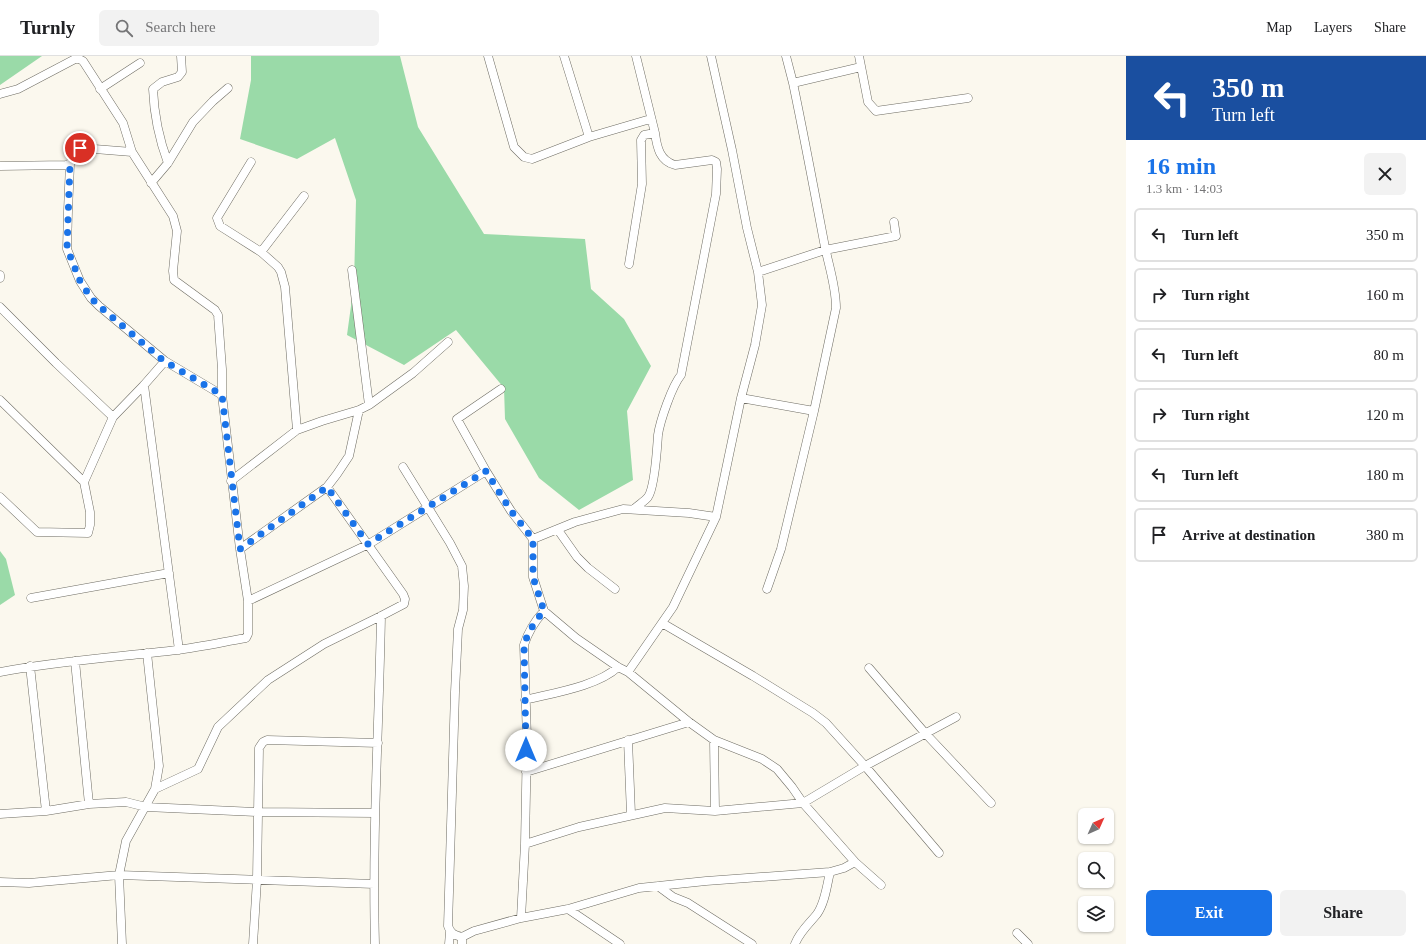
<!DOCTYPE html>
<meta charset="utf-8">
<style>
body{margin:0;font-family:"Times New Roman",serif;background:#f2f2f2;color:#202124;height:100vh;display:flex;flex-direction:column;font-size:15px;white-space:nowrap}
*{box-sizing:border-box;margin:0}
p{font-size:13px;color:#757577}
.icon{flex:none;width:22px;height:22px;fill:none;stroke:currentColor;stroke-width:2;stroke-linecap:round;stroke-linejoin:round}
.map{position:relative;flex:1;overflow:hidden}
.side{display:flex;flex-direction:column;background:#fff;width:300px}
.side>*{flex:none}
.top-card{background:#1a4fa0;color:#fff;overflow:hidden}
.needle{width:26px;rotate:45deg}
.fabs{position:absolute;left:1078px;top:752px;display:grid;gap:8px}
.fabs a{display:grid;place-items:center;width:36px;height:36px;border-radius:6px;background:#fff;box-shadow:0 1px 3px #0004;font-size:20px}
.pin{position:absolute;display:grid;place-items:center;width:34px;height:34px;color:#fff;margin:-17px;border:2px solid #fff;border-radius:50%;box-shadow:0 1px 4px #0007}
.me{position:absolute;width:44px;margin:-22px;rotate:0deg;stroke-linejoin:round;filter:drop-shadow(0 0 3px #0008)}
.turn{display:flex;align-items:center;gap:14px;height:84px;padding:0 20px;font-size:18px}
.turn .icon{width:52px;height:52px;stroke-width:2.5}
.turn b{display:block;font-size:28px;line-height:34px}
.round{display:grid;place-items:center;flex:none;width:42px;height:42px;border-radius:6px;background:#f2f2f2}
.summary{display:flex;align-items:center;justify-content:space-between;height:68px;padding:0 20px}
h1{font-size:24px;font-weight:600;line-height:30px;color:#1a73e8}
.primary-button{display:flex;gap:8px;margin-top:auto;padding:8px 20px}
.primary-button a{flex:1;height:46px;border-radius:6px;background:#1a73e8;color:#fff;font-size:16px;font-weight:600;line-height:46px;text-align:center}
.primary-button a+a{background:#f2f2f2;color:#202124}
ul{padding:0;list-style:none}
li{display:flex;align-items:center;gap:12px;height:54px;margin:0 8px 6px;padding:0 12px;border:2px solid #e0e0e0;border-radius:6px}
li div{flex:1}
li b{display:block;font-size:15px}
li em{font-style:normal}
header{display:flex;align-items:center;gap:24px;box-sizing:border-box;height:56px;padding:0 20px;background:#fff;border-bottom:1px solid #e0e0e0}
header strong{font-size:19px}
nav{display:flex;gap:22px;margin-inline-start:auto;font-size:14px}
.search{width:280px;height:36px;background:#f2f2f2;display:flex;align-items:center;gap:10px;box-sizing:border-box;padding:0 14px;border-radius:6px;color:#757577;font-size:15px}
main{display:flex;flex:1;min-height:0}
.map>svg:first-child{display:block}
</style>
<header>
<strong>Turnly</strong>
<div class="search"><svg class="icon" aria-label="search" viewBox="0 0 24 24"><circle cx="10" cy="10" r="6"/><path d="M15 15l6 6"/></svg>Search here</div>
<nav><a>Map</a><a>Layers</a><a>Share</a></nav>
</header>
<main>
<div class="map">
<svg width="1126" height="888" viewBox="0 0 1126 888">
<rect width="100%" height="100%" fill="#fbf8ee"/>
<!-- green -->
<path fill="#9adaa8" d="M0,0h42l-42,29z
M251,0h149l18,71 66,107 101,5 6,50 33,30 27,47 -24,45 6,69 -54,30 -40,-32 -34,-59 -1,-31 -48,-58 -52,35 -57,-30 7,-51 2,-84 -21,-62 -38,21 -57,-20 11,-59z
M0,495l6,8 9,36 -15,10z"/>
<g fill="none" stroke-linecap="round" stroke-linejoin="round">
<defs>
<path id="minor" d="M488,0l26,91 10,10 8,2 57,-22 58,-17 5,1
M564,0l25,81
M859,0l9,46 8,9 92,-13
M793,27l68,-16
M100,33l40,-26
M0,38l18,-5 57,-30h4l4,2 40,62 9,29 41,64 4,15 -4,40 1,9 41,30 3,5 4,54v26l18,154 8,52v33l-2,4c-23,4 -46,9 -69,12 -59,7 -119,11 -177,22
M132,96l-50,-4 -5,1 -2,2 -5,13 -2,47 -1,38 13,32 11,17 8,8 66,55 57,34
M251,106l-34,56 3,8 41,26 17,15 3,5 4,15 12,143
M168,107c-9,-24 -14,-49 -15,-74l9,-7 16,-5 4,-5 -1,-16
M0,110l66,-1 4,-1
M151,127l17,-20 25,-41 20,-21 15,-13
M261,196l43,-56
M629,208l13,-80 -1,-44 3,-5 11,-2
M352,214l17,135
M758,216l67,-22 71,-14 -2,-14
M0,219v3
M0,251l56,56 57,54
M144,329l35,265
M501,333l-44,30 29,52 25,40 22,28v38l11,34 32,27 42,29 10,5 61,50 25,18 48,19 15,10 15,18 11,16 52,59 26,23
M741,342l73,13
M0,344l84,82 6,30v13l-2,8 -51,-1 -37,-35
M403,411l47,76 12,23 2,20 -1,24 -5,19 -3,63 -7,234c3,8 6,9 14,11
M231,425l66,-51 25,-9 37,-11 10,-5 44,-32 35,-31
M84,426l29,-65 31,-32 21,-24
M634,453c4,-4 11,-8 14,-12 7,-10 9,-48 10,-62 2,-14 14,-49 23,-60l35,-181 1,-25 -1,-7 -4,-2 -37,5c-15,-4 -18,-17 -20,-32l-19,-77
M558,474l19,27 11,11 27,21
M533,483l42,-17 48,-13 66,4 27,4
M240,493l87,-62 10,-13 12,-18 10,-46
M767,533l14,-40 33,-138 22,-103c0,-23 -8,-44 -12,-66 -10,-53 -20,-106 -31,-159l-7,-27
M31,542l138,-25
M248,545l121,-57 117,-73
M662,567l91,53 60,37 13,10 39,43 74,87
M147,597l12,113 -4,23
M75,605l14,143
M30,610l16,145
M869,612l56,65 66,70
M628,616l45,-65 43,-90 25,-119 14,-53 7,-40 -4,-33 -11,-44 -15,-78 -21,-94
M525,644c28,-7 73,-14 93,-33
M628,684l3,74
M714,684l1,71
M526,716l163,-50
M0,758l46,-3 43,-7 37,-2 20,5 111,5 118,1
M525,788l54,-17 86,-19 50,3 88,-8 62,-37 91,-49
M0,826l29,1 90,-8 255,9
M658,830l15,11 15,6 64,41
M568,853l52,35
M521,862l4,-74 2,-105 -3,-94c4,-13 11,-24 20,-34
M1017,877l11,11
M122,888l-3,-69 7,-34 29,-52 43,-20 20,-42 50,-47 56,-36 57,-28 23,-12 1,-5 -2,-5 -76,-107
M253,888l4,-64 2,-132 4,-6 4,-2 111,3
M375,888c-3,-109 4,-218 6,-328
M449,888l1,-12
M462,888v-7l12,-6 47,-13 47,-9 71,-21 67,-7 124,-9 14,-4 11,-6
M795,888c5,-13 14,-20 22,-30 8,-11 10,-29 13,-42"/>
</defs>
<!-- minor casing -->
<use href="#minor" stroke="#6e6c63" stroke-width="9"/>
<!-- minor -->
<use href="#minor" stroke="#fff" stroke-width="8"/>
</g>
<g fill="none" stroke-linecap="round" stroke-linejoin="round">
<!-- route -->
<path stroke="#1a73e8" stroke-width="7" stroke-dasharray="0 12.6" d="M80,92l-5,3 -5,13 -3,84 13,33 11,17 8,8 65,55 58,34 18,154 87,-62 41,57 118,-73 25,40 22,28v38l11,34c-9,10 -16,21 -20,34l2,105"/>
</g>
</svg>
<div class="fabs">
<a><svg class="needle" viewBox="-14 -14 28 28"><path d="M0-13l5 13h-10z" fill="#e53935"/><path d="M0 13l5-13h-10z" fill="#757577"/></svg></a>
<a><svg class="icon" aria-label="search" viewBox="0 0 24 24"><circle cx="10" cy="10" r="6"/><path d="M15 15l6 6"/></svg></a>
<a><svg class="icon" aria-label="layers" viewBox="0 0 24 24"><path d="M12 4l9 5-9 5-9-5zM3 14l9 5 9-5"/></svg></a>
</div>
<div class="pin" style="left:80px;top:92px;background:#d93025"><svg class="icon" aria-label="arrive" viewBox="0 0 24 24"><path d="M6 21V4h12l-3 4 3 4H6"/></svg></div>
<svg class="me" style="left:526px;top:694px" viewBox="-20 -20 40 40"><circle r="19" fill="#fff"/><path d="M0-13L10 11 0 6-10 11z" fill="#1a73e8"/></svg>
</div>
<section class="side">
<div class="top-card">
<div class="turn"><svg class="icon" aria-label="left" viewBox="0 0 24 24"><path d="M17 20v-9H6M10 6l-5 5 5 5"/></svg><div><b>350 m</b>Turn left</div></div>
</div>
<div class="summary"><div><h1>16 min</h1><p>1.3 km · 14:03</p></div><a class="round"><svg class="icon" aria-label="close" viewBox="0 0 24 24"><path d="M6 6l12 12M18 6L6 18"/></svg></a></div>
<ul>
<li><svg class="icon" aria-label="left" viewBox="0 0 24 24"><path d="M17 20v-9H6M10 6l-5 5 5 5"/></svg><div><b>Turn left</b></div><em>350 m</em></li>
<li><svg class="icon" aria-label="right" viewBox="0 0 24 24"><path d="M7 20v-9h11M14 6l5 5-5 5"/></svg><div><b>Turn right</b></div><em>160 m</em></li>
<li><svg class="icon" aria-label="left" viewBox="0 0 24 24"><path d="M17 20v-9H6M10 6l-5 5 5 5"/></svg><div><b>Turn left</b></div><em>80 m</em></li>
<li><svg class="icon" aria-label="right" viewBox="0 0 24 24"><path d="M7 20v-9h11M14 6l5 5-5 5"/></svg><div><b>Turn right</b></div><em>120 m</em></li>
<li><svg class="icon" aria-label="left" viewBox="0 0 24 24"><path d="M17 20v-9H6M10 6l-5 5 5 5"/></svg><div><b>Turn left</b></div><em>180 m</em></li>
<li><svg class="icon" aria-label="arrive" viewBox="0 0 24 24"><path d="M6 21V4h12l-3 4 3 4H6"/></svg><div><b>Arrive at destination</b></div><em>380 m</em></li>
</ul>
<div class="primary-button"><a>Exit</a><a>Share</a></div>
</section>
</main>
